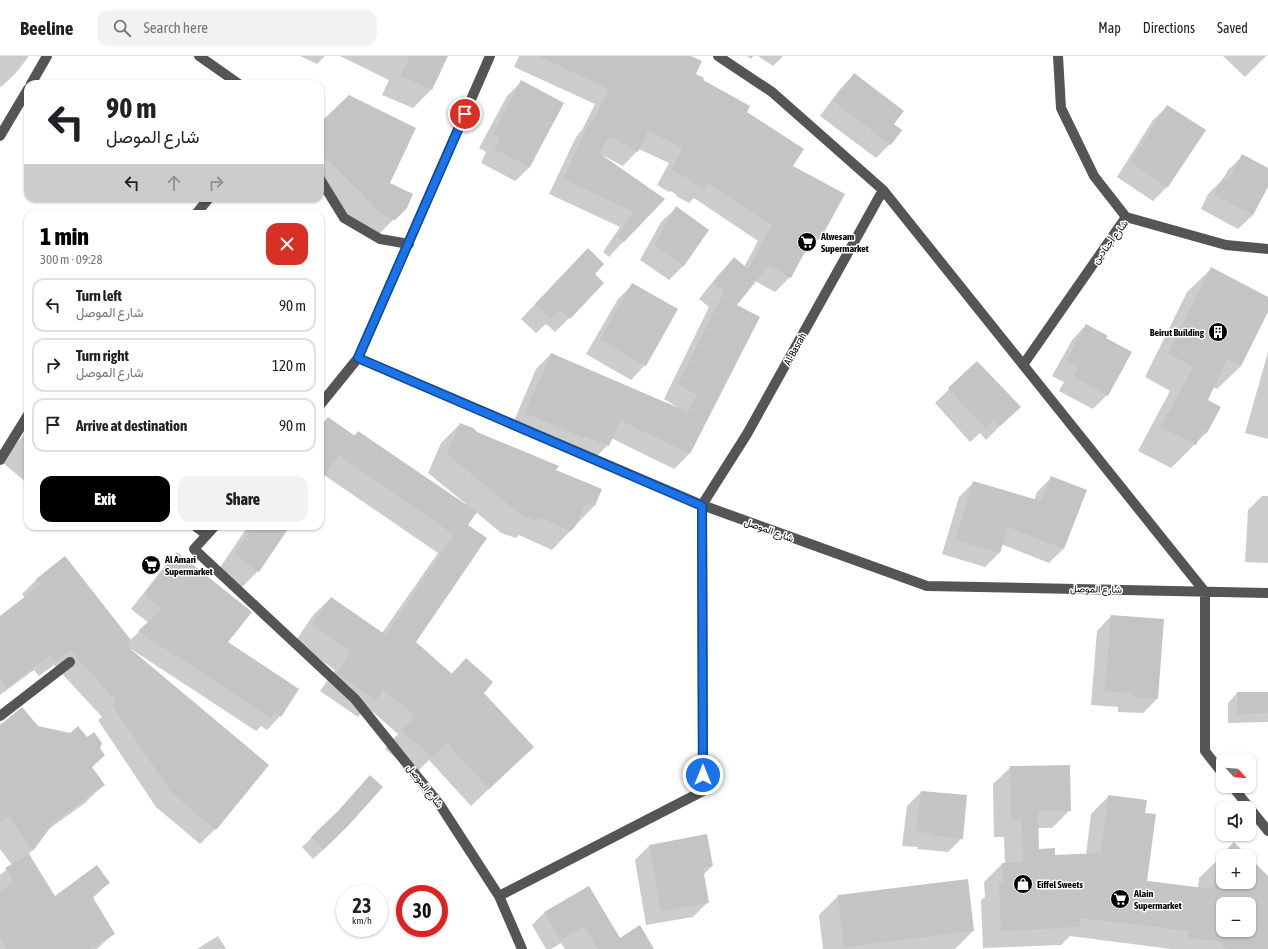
<!DOCTYPE html>
<meta charset="utf-8">
<style>
body{margin:0;font-family:"Asap Condensed",Vazirmatn,sans-serif;background:#f2f2f2;color:#202124;height:100vh;display:flex;flex-direction:column;font-size:15px;white-space:nowrap}
*{box-sizing:border-box;margin:0}
p{font-size:13px;color:#757577}
.icon{flex:none;width:22px;height:22px;fill:none;stroke:currentColor;stroke-width:2;stroke-linecap:round;stroke-linejoin:round}
.map{position:relative;flex:1;overflow:hidden}
.drawer{position:absolute;left:24px;top:154px;width:300px;height:320px;display:flex;flex-direction:column;background:#fff;border-radius:12px;box-shadow:0 1px 3px #0004}
.drawer>*{flex:none}
.hud{position:absolute;left:24px;top:24px;width:300px;height:122px;border-radius:12px;box-shadow:0 1px 3px #0004;background:#fff;color:#202124;overflow:hidden}
.needle{width:26px;rotate:116deg}
.controls{position:absolute;left:1216px;top:697px;display:grid;gap:8px}
.controls a{display:grid;place-items:center;width:40px;height:40px;border-radius:8px;background:#fff;box-shadow:0 1px 3px #0004;font-size:20px}
.speed{position:absolute;left:336px;top:829px;display:flex;gap:8px;font-size:20px;font-weight:700;text-align:center}
.speed>*{display:grid;place-content:center;width:52px;height:52px;border-radius:50%;background:#fff;box-shadow:0 1px 3px #0004;line-height:1}
.speed small{font-size:10px;font-weight:400}
.speed .limit{border:6px solid #d22;background:#fff;color:#111}
.pin{position:absolute;display:grid;place-items:center;width:34px;height:34px;color:#fff;margin:-17px;border:2px solid #fff;border-radius:50%;box-shadow:0 1px 4px #0007}
.me{position:absolute;width:44px;margin:-22px;rotate:0deg;stroke-linejoin:round;filter:drop-shadow(0 0 3px #0008)}
.turn{display:flex;align-items:center;gap:14px;height:84px;padding:0 16px;font-size:18px}
.turn .icon{width:52px;height:52px;stroke-width:2.5}
.turn b{display:block;font-size:28px;line-height:34px}
.lanes{display:flex;align-items:center;height:38px;padding:0 16px;background:#0003;justify-content:center;gap:20px;direction:ltr}
.lanes .off{opacity:.35}
.round{display:grid;place-items:center;flex:none;width:42px;height:42px;border-radius:12px;background:#f2f2f2}
.head{display:flex;align-items:center;justify-content:space-between;height:68px;padding:0 16px}
h1{font-size:24px;font-weight:800;line-height:30px;color:#000}
.primary-button{display:flex;gap:8px;margin-top:auto;padding:8px 16px}
.primary-button a{flex:1;height:46px;border-radius:12px;background:#000;color:#fff;font-size:16px;font-weight:800;line-height:46px;text-align:center}
.primary-button a+a{background:#f2f2f2;color:#202124}
ul{padding:0;list-style:none}
li{display:flex;align-items:center;gap:12px;height:54px;margin:0 8px 6px;padding:0 8px;border:2px solid #e0e0e0;border-radius:12px}
li div{flex:1}
li b{display:block;font-size:15px}
li em{font-style:normal}
header{display:flex;align-items:center;gap:24px;box-sizing:border-box;height:56px;padding:0 20px;background:#fff;border-bottom:1px solid #e0e0e0}
header strong{font-size:19px}
nav{display:flex;gap:22px;margin-inline-start:auto;font-size:14px}
.search{width:280px;height:36px;background:#f2f2f2;display:flex;align-items:center;gap:10px;box-sizing:border-box;padding:0 14px;border-radius:12px;color:#757577;font-size:15px}
.map>svg:first-child{display:block}
</style>
<header>
<strong>Beeline</strong>
<div class="search"><svg class="icon" aria-label="search" viewBox="0 0 24 24"><circle cx="10" cy="10" r="6"/><path d="M15 15l6 6"/></svg>Search here</div>
<nav><a>Map</a><a>Directions</a><a>Saved</a></nav>
</header>
<div class="map">
<svg width="1268" height="893" viewBox="0 0 1268 893">
<rect width="100%" height="100%" fill="#fff"/>
<!-- shadow -->
<path fill="#0003" fill-rule="evenodd" d="M0,0h29l-13,17 -15,14 -1,-1z
M300,0h25l-8,8z
M340,0h107l-16,34 -18,18 -31,-13 7,-15z
M519,0h170l6,18 51,38 45,54 52,28 -23,44 -15,15 -2,-1 -13,25 -15,15 -20,-11 -19,25 23,11 -70,137 -15,15 -63,-31 -3,7 -15,15 -82,-32 25,-59 15,-15 126,54v-1l-13,-8 45,-92 -10,-8 20,-25 15,-15 10,8 14,-26 -64,-43 -5,5 -13,-7 1,-1 -6,-4 -2,1 -12,-7 12,-22 -30,-14 -16,17 -19,-10 -1,1 60,42 -54,58 -6,-5 17,-25 -71,-33 27,-57 6,-7 13,-26 -81,-37z
M747,0h6l-2,3z
M758,0h25l-10,10z
M1223,0h43l-21,21z
M854,19l39,49 -3,20 -14,14 -56,-42 20,-27z
M521,26l9,85 -15,14 -34,-18 5,-11 -7,-4 28,-52z
M1168,50v80l-15,15 -36,-24 36,-57z
M320,69l68,59 18,23 -31,31 -14,-6 -41,-42z
M1243,100l25,13v16l-15,30 -15,14 -37,-20 7,-15 15,-15 5,-9z
M676,152l8,57 -15,15 -29,-20 21,-38z
M573,208l20,10 -24,44 -14,14 -9,-8 -10,9 -15,-14z
M1211,213l57,29v11l-27,57 -24,23 -5,-2 -6,13 14,7 -14,26 -35,35 -33,-17 32,-60 -25,-14 42,-85z
M632,229l13,80 -14,15 -45,-26 32,-55z
M1086,269l21,70 -14,14 -34,-18 5,-9 -12,-6 20,-36z
M1268,296v87l-23,-6z
M977,306l28,59 -19,19 -6,-7 -10,9 -35,-39z
M328,362l26,18 4,-4 107,73 1,-1 -38,-31 13,-30 19,-19 95,46 40,35 -43,45 -33,-15 -3,3 -15,-5 -25,-21 -10,14 -52,116 37,32 15,-15 17,34 32,71 -44,42 -42,-46 -14,14 -30,-25 13,-15 -31,-27 -9,10 -38,-26 15,-21 -40,-28 18,-27 18,-17 51,35 56,-80 -114,-78 -4,6v-55z
M28,373v55l-26,-22z
M1051,422l35,13 -23,58 -14,14 -48,-19 -2,9 -14,14 -43,-13 17,-57 15,-15 60,18 3,-8z
M1262,440h6v67l-23,-1 3,-52z
M248,470h41l-31,45 -17,17 -24,-16z
M178,498l48,88 54,74 -13,14 -6,-4 -5,5 -125,-82 -1,1 85,179 -15,15 -44,-37 -58,-87 4,-3 -48,-52 -15,11 -5,-6 -34,25v-77l25,-20 -3,-4 15,-15 93,61 19,-17 -18,-14 33,-42z
M1111,560l46,83 -14,14 -25,-1v-5l-27,-2 6,-74z
M1237,637h31v29l-40,1v-20z
M0,669l38,2 49,12 12,9 5,7 -13,13 12,17 -18,18 -39,28 -17,23 25,43 54,-14 -16,16 21,35 -16,15h-97v-74l12,-10 -12,-16z
M1011,711l59,43 -18,18h-15l1,22 16,6 32,-1 5,-41 18,-18 35,18 2,67 52,7 1,-10 35,-34 12,12h-23v26h26v-23l19,18v72h-97l-101,-13 -9,9 -78,3 -2,-48 4,-3 -1,-15 18,-18h3l-1,-27h-10l-1,-53zM1223,848h26v26h-26z
M921,736l41,46 -14,14 -31,-3 1,-2 -16,-1 5,-40z
M332,762l5,19 -24,22 -11,-12z
M649,790l63,20 -9,9 5,27 -15,15 -47,8 -11,-65z
M588,831l31,52 34,10h-88l-4,-6 -10,6h-5l-14,-24 12,-12z
M838,840l135,35 -18,18h-132l-4,-34z
M218,880l8,13h-29z"/>
<!-- building -->
<path fill="#c4c4c4" fill-rule="evenodd" d="M410,0h38l-16,34 -31,-14z
M538,0h153l11,5 -6,13 8,4 -1,2 47,26 -3,6 57,37 -11,17 52,28 -24,44 -7,-3 -23,43 -22,-13 -32,40 23,12 -70,137 -70,-34 -11,26 -24,-10 -2,2 -58,-25 26,-60 137,59 9,-17 -19,-11 46,-92 -11,-9 21,-26 14,12 24,-44 -64,-42 -4,6 -14,-8 1,-1 -5,-4 -1,2 -14,-8 12,-22 -35,-17 -10,21 -28,-16 -11,17 66,46 -41,43 -7,-6 17,-24 -71,-33 27,-58 3,1 16,-33z
M854,17l50,38 -10,13 8,6 -11,15 -58,-44z
M521,24l43,23 -34,64 -36,-18 6,-11 -7,-4z
M349,39l67,33 -26,55 23,11 -6,14 -12,12 -15,-7 -60,-61v-29z
M1167,49l39,25 -38,57 -38,-25z
M1242,98l26,14v19l-15,28 -39,-20 9,-17 5,3z
M676,150l33,24 -25,36 -30,-21z
M588,192l16,16 -9,10 9,9 -34,36 -9,-9 -10,9 -16,-15z
M1211,211l57,30v15l-27,54 -14,-7 -19,41 13,7 -14,26 -4,-2 -7,14 -35,-18 32,-60 -25,-14z
M632,227l46,26 -32,57 -46,-26z
M1086,268l22,12 -2,2 26,14 -24,44 -35,-20 5,-9 -12,-6z
M977,305l44,46 -21,19 -5,-6 -10,8 -37,-40z
M328,361l27,19 3,-5 119,81 -9,13 19,13 -71,104 36,32 14,-16 27,24 -9,11 50,54 -45,42 -43,-47 -13,16 -31,-27 13,-15 -32,-27 -7,11 -39,-27 14,-21 -39,-28 19,-27 55,38 68,-100 -115,-80 -19,27v-54z
M460,367l13,5 4,4 82,34 -3,4 46,19 -7,17 -9,-4 -10,23 -5,6 -33,-14 -3,3 -15,-6 -73,-60z
M1051,420l36,14 -23,59 -56,-22 -8,26 -45,-13 18,-59 68,20z
M253,470h37l-31,46 -25,-18z
M177,496l75,60 -24,30 71,47 -18,28 -6,-5 -4,6 -133,-87 24,-22 -18,-14z
M65,500l66,84 -4,6 142,119 -53,65 -45,-38 -59,-87 4,-4 -46,-51 -15,12 -5,-7 -43,33 -7,-9v-63l41,-32 -5,-5z
M1111,559l53,4 -6,80 -26,-2v-4l-27,-2z
M1237,636h31v21l-31,1z
M22,651l16,19 32,7 8,-7 9,11 7,-5 8,11 -2,5 5,7 -13,12 13,18 -50,36 -22,30 -25,-35 -8,6v-97z
M1070,709l1,46h-33l1,38 16,-1v7l46,-2 7,-58 39,5 -2,13 11,1 -9,67 66,8 4,-30 17,-17 14,14h-25v26h26v-25l19,19v73h-41l-8,-8 -31,-3 1,-7 -109,-13v9l-79,4 -2,-49h4l-1,-19 21,-1 -1,-42h-11l-1,-54zM1223,848h26v26h-26z
M370,719l13,12 -36,40 -24,23 -12,-13 27,-26z
M921,735l46,4 -4,44 -32,-4v-2l-15,-1z
M707,778l6,32 -10,2 6,35 -48,8 -12,-66z
M29,798l26,42 42,-31 13,18 -18,13 23,38 -25,15h-83l-7,-11v-47l14,-9 -9,-14z
M968,823l6,52 -130,16 -6,-52z
M589,830l31,52 20,-13 14,24h-56l-14,-23 -24,14 -16,-28z"/>
<g fill="none" stroke-linecap="round" stroke-linejoin="round">
<!-- minor -->
<path stroke="#555" stroke-width="10" d="M199,0l40,28
M718,0l54,36 111,98 322,402v159l18,23
M1058,0l3,52 33,68 32,41
M31,28l16,-28
M0,80l28,-47
M320,123l24,39 36,21 29,5
M196,158l13,-16
M358,302l344,147 225,81 341,7
M1023,309l103,-148 100,28 42,4
M320,349l38,-47 132,-302
M0,404l28,-45
M702,449l45,-71 136,-244
M195,470l12,9
M215,470l-21,23 161,150 85,106 59,91 204,-105 -1,-286
M0,660l70,-54
M1232,730l36,45
M499,840l23,53"/>
</g>
<g fill="none" stroke-linecap="round" stroke-linejoin="round">
<defs>
<path id="route" d="M465,58l-107,244 344,148 1,269"/>
</defs>
<!-- route casing -->
<use href="#route" stroke="#114b97" stroke-width="10"/>
<!-- route -->
<use href="#route" stroke="#1a73e8" stroke-width="7"/>
</g>
<!-- icons -->
<defs>
<symbol id="supermarket-disc" viewBox="-11 -11 22 22"><circle r="9.5" fill="#000" stroke="#fff"/><path d="M-6-5.5h2.5l.6 2H6L4.5 2H-2.5L-4.4-4H-6ZM-1.5 3.2a1.3 1.3 0 1 0 .1 0ZM3 3.2a1.3 1.3 0 1 0 .1 0Z" fill="#fff"/></symbol>
<symbol id="building-disc" viewBox="-11 -11 22 22"><circle r="9.5" fill="#000" stroke="#fff"/><path d="M-4-6H4V6H1V3H-1V6H-4ZM-2.5-4.3h1.7v1.8h-1.7ZM.8-4.3h1.7v1.8H.8ZM-2.5-1h1.7V.8h-1.7ZM.8-1h1.7V.8H.8Z" fill="#fff"/></symbol>
<symbol id="shop-disc" viewBox="-11 -11 22 22"><circle r="9.5" fill="#000" stroke="#fff"/><path d="M-5-2.5h2.3a2.7 3.5 0 0 1 5.4 0H5L5.5 6h-11ZM-1.5-2.5h3a1.5 2.3 0 0 0-3 0Z" fill="#fff"/></symbol>
</defs>
<g fill-rule="evenodd">
<use href="#supermarket-disc" x="796" y="175" width="22" height="22"/>
<use href="#building-disc" x="1207" y="265" width="22" height="22"/>
<use href="#supermarket-disc" x="140" y="498" width="22" height="22"/>
<use href="#shop-disc" x="1012" y="817" width="22" height="22"/>
<use href="#supermarket-disc" x="1109" y="832" width="22" height="22"/>
</g>
<g text-anchor="middle" dominant-baseline="central" stroke-width="3" stroke-linejoin="round" paint-order="stroke">
<!-- poi labels -->
<g font-size="10" font-weight="bold" fill="#000" stroke="#fff" text-anchor="start">
<text x="821" y="180">Alwesam<tspan x="821" dy="12">Supermarket</tspan></text>
<text x="1204" y="276" text-anchor="end">Beirut Building</text>
<text x="165" y="503">Al Amari<tspan x="165" dy="12">Supermarket</tspan></text>
<text x="1037" y="828">Eiffel Sweets</text>
<text x="1134" y="837">Alain<tspan x="1134" dy="12">Supermarket</tspan></text>
</g>
<!-- street labels -->
<g font-size="10" fill="#000" stroke="#fff">
<text transform="translate(1110 186) rotate(-53)">شارع أجنادين</text>
<text transform="translate(795 293) rotate(-61)">Al-Basrah</text>
<text transform="translate(769 474) rotate(20)">شارع الموصل</text>
<text transform="translate(1096 533) rotate(1)">شارع الموصل</text>
<text transform="translate(425 730) rotate(52)">شارع الموصل</text>
</g>
</g>
</svg>
<div class="controls">
<a><svg class="needle" viewBox="-14 -14 28 28"><path d="M0-13l5 13h-10z" fill="#e53935"/><path d="M0 13l5-13h-10z" fill="#757577"/></svg></a>
<a><svg class="icon" aria-label="sound" viewBox="0 0 24 24"><path d="M4 9h4l5-4v14l-5-4H4zM17 9q2 3 0 6"/></svg></a>
<a>+</a>
<a>−</a>
</div>
<div class="speed"><div>23<small>km/h</small></div><div class="limit">30</div></div>
<div class="pin" style="left:465px;top:58px;background:#d93025"><svg class="icon" aria-label="arrive" viewBox="0 0 24 24"><path d="M6 21V4h12l-3 4 3 4H6"/></svg></div>
<svg class="me" style="left:703px;top:719px" viewBox="-20 -20 40 40"><circle r="17" fill="#1a73e8" stroke="#fff" stroke-width="3"/><path d="M0-11L8 9 0 5-8 9z" fill="#fff"/></svg>
<div class="hud">
<div class="turn"><svg class="icon" aria-label="left" viewBox="0 0 24 24"><path d="M17 20v-9H6M10 6l-5 5 5 5"/></svg><div><b>90 m</b>شارع الموصل</div></div>
<div class="lanes"><svg class="icon" aria-label="left" viewBox="0 0 24 24"><path d="M17 20v-9H6M10 6l-5 5 5 5"/></svg><svg class="icon off" aria-label="ahead" viewBox="0 0 24 24"><path d="M12 20V5M6 11l6-6 6 6"/></svg><svg class="icon off" aria-label="right" viewBox="0 0 24 24"><path d="M7 20v-9h11M14 6l5 5-5 5"/></svg></div>
</div>
<section class="drawer">
<div class="head"><div><h1>1 min</h1><p>300 m · 09:28</p></div><a class="round" style="background:#d93025;color:#fff"><svg class="icon" aria-label="close" viewBox="0 0 24 24"><path d="M6 6l12 12M18 6L6 18"/></svg></a></div>
<ul>
<li><svg class="icon" aria-label="left" viewBox="0 0 24 24"><path d="M17 20v-9H6M10 6l-5 5 5 5"/></svg><div><b>Turn left</b><p>شارع الموصل</p></div><em>90 m</em></li>
<li><svg class="icon" aria-label="right" viewBox="0 0 24 24"><path d="M7 20v-9h11M14 6l5 5-5 5"/></svg><div><b>Turn right</b><p>شارع الموصل</p></div><em>120 m</em></li>
<li><svg class="icon" aria-label="arrive" viewBox="0 0 24 24"><path d="M6 21V4h12l-3 4 3 4H6"/></svg><div><b>Arrive at destination</b></div><em>90 m</em></li>
</ul>
<div class="primary-button"><a>Exit</a><a>Share</a></div>
</section>
</div>
